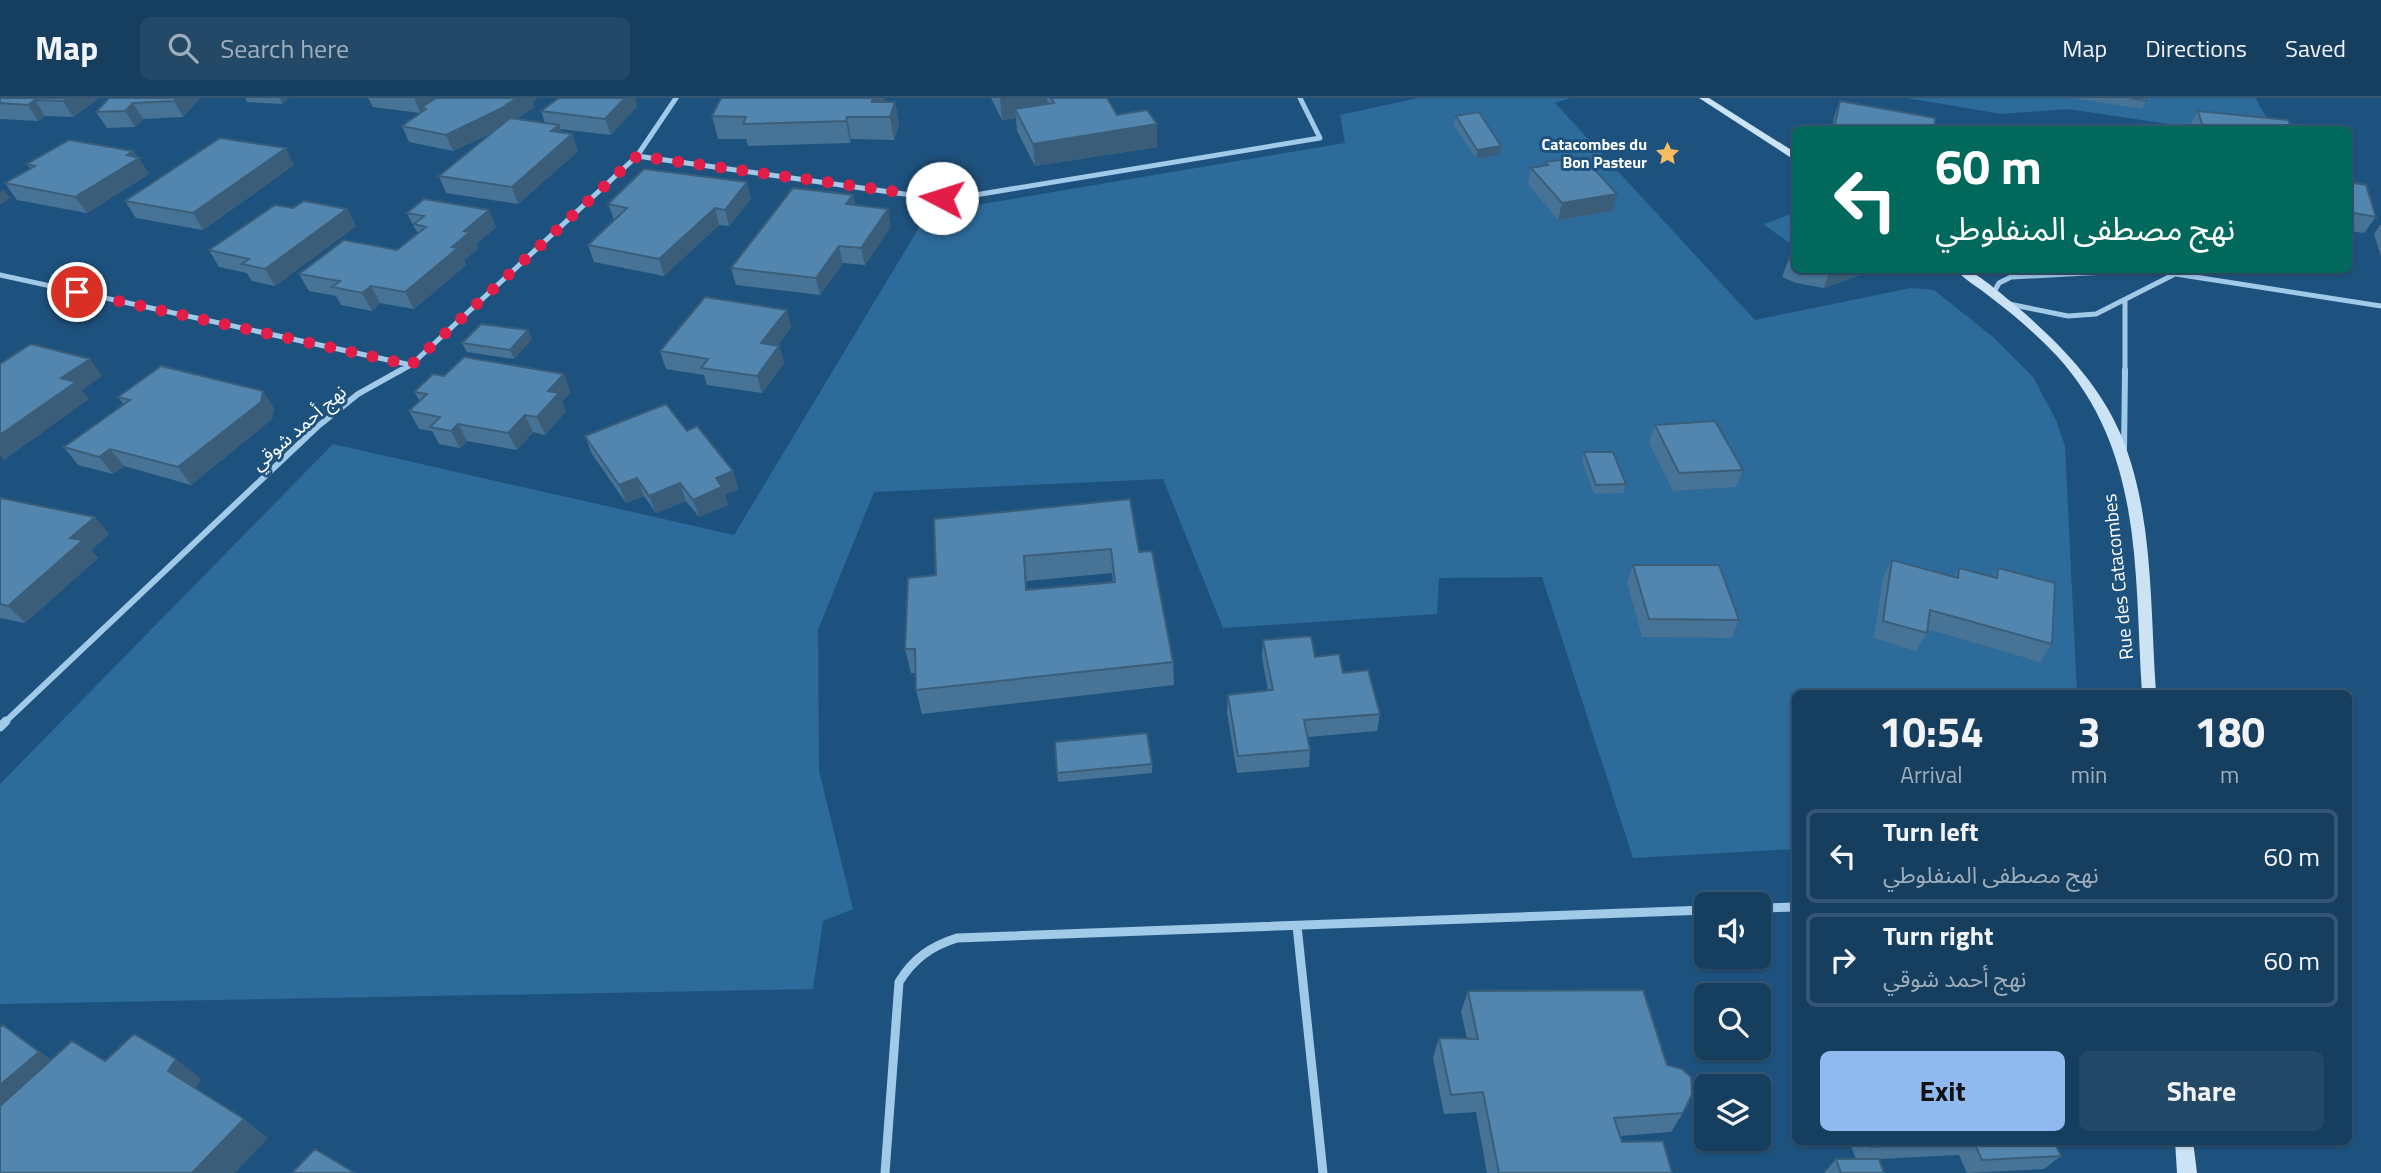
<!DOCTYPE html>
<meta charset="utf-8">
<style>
body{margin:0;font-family:"Titillium Web","Noto Sans Arabic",sans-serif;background:#234967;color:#f1f3f6;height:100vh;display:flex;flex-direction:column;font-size:26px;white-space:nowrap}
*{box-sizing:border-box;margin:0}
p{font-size:23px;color:#9eaebc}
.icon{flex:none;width:38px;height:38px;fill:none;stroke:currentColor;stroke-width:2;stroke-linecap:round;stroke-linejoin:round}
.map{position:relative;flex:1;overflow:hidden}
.details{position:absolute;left:1792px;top:592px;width:560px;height:455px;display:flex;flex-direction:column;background:#163e5e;border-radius:10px;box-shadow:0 2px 5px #0004,0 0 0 2px #355773}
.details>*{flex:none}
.hud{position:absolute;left:1792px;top:28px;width:560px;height:147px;border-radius:10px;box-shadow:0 2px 5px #0004,0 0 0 2px #355773;background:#00695c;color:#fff;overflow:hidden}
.fabs{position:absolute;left:1694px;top:794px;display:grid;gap:14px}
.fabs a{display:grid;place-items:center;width:77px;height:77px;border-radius:10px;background:#163e5e;box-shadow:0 2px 5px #0004,0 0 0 2px #355773;font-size:35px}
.pin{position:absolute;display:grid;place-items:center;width:60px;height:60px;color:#fff;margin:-30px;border:4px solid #fff;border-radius:50%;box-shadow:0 2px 7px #0007}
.me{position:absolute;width:77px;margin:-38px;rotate:275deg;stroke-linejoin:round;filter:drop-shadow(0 0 5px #0008)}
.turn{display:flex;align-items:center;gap:24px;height:147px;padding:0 28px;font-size:32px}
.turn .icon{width:91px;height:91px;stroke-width:2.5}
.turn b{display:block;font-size:49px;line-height:60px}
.eta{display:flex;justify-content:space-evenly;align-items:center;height:119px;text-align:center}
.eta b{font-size:42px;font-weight:700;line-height:49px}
.primary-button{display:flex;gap:14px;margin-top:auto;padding:14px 28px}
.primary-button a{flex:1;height:80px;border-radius:10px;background:#90b9f0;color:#111;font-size:28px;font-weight:700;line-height:80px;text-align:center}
.primary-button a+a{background:#234967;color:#f1f3f6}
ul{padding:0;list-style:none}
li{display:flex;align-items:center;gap:21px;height:94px;margin:0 14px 10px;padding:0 14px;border:4px solid #355773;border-radius:10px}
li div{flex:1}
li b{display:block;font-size:26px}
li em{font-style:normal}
header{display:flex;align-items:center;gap:42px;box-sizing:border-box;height:98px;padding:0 35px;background:#163e5e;border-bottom:2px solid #355773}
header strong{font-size:33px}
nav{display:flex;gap:38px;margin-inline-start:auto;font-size:24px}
.search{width:490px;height:63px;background:#234967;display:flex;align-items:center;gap:18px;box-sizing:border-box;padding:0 24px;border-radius:10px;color:#9eaebc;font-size:26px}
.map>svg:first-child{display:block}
</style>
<header>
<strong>Map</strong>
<div class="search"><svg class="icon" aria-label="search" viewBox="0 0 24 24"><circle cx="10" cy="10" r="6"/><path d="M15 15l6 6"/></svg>Search here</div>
<nav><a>Map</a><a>Directions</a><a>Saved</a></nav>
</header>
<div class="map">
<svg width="2381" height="1075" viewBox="0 0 2381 1075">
<rect width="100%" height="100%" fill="#1e527e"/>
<!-- green -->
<path fill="#2d6b9b" d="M1418,0h153l-16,5 200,217 156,-32 23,2 59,47 40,40 23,43 9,26 12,247h-281l-1,156 -162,9 -91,-281 -103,1 -2,36 -214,14 -60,-149 -289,13 -56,138 1,141 34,138 -30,12 -10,68 -813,15v-220l333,-340 401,91 189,-314 35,-13 387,-65 -5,-28z
M1907,0h348l19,31h-72l-134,-20 -67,5z
M1795,115v34l-32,-23z"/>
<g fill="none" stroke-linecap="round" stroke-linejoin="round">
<!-- street-far2 -->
<path stroke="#a1c9e8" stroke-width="5" d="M637,58l281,40h51l351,-58 -20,-40
M2150,172l231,36
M0,177l411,90
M1994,194l5,-9 12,-6 133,-7
M2009,206l59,12 28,-2 77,-39
M398,274l13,-7 226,-209 39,-58
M2125,274v-71"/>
<!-- street-far1 -->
<path stroke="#a1c9e8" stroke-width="6" d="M2124,354l1,-82
M4,625l313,-296 41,-33 43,-24"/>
<!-- street -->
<path stroke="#a1c9e8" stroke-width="9" d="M0,629l6,-6
M1759,810l37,-1
M1297,828l26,247
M885,1075l14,-191c14,-23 32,-36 58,-44l749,-28"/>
<!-- secondary -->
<path fill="#cce3f6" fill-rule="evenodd" d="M1699,0h10l87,55v8z
M1956,172c1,0 8,-1 10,0 11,2 45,32 56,41 40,35 78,74 99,124 33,79 29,173 35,258h-14c-8,-121 2,-241 -85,-337 -21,-22 -44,-42 -68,-60 -11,-9 -24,-16 -33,-26z
M2175,1043h18l4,32h-20z"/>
</g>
<!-- wall -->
<path fill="#477396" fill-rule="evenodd" d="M0,0h99l-26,19 -28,-1 -7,5 -38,-2z
M109,0h91l-17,19 -40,2 -8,8 -28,1 -11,-16z
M245,0h44l-7,6 -35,-2z
M368,0h170l-6,4 2,5 -18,12 29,4 -4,-12 96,-5 -26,29 -51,-6 2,4 10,1 6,17 -60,53 -72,-11 -7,-17 55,-44 -41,19 -44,-9 -7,-16 18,-13 -47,-6z
M721,0h164l-2,4h12l4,23 -5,15 -43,-1 -1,4 -102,3 -2,-7h-28l-6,-23z
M991,0h116l10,17 40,32 -122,19 -18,-35 -1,-13 -14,2z
M2073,0h73v3l-4,8z
M1840,3l94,29h-102l2,-13z
M2198,13l94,19h-103l-1,-2z
M1456,18l43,39 -23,4 -22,-34z
M133,53l16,23 -62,39 -70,-13 -12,-17 25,-14 -3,-5z
M1545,64l68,49 -55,9 -30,-36 3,-16 13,-2z
M294,67l-91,65 -67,-12 -11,-17z
M2348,84l28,35 -12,16 -16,-2z
M853,97l2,10 36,21 -26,39 -22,-2 -23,32 -84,-10 -5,-17z
M751,101l-22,27 -10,-1 -55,51 -70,-14 -6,-17 26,-25 -6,-16z
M293,110l54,1 9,17 -81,60 -23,-5 -5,-8 -28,-6 -10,-17z
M407,115l89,14 -20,17 2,5 -14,11 2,5 -52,44 -34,-6 -8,8 -31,-6 -5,-9 -27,-5 -10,-17 98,-24 21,-17 -2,-3 -1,-1z
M2380,127h1v31l-7,-22z
M1796,155v17h72l-5,4 -39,14 -28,-5 -14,-6 8,-21z
M791,229l-14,19h2l5,17 -22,30 -55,-8 -3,-10 -38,-6 -6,-18z
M532,241l-18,20 -47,-7 -5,-9z
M263,293l11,18 -2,10 -81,66 -67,-19 -11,8 -35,-9 -14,-18 60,-42 -6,-8z
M414,294h157l-9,9 4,10 -21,24 -12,-3 -16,18 -50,-9 -7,7 -21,-4 -7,-13 -13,-2 -10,-18 11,-10z
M1655,327l88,45 -7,17 -63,4 -24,-48z
M687,333l52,58 -14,6 3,10 -29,12 -13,-16 -30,12 -12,-17 -18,7 -34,-49 -7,-18z
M1584,354l42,32 -3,9 -29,1 -12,-33z
M0,400l109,36 -18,16 7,8 -73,65 -25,-5z
M934,421l205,33 34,110 1,23 -252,29 -6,-24v-17h-5l-6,-24 31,-74zM1112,475l1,9 -86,8v-9z
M1892,462l62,17 5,-9 33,9 6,-9 54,76 -12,18 -113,-33v4l-11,18 -42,-13 9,-61z
M1633,467l106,55 -7,18 -90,-1 -15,-55z
M1263,542l52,17 28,16 37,41 -3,17 -69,6 2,13 -1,17 -72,6 -10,-61 1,-17 40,-4 -6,-34z
M1152,666v9l-94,9 -1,-9z
M1468,893l215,122 -12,19 -51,4 2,6 50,31h-185l-11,-61 -32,2 -11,-56 6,-20h28l-6,-26z
M1849,1043h205l7,15 -17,13 -77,4 -8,-18 -80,4 5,14h-60l12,-14h20z"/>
<!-- shaded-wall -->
<path fill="#3a5e7a" d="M67,0h32l-26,19 -10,-16z
M177,0h23l-17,19 -9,-16z
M280,0h9l-7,6z
M414,0h27l-19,9 2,4 -3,3z
M517,0h21l-6,4 2,5 -27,18 -54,26 -7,-16z
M625,0h10l2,8 -26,29 -6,-16z
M873,0h12l-7,19 -6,-15z
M1000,0h47l2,14 -34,-3 1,9 -14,2z
M35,2l10,16 -7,5 -10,-16z
M895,4l4,23 -5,15 -4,-23z
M133,5l10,16 -8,8 -10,-16z
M847,19l4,22 -1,4 -4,-22z
M1157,26v23l-122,19 -2,-22z
M559,27l5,16 8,-7 6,17 -60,53 -6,-17 39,-56z
M1501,48l-2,9 -23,4 1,-9z
M286,50l8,17 -91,65 -10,-17z
M133,53l5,7h1l10,16 -62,39 -12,-16 52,-42z
M747,84l4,17 -22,27 -4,-16z
M4,92l6,8 -10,7v-13z
M1617,96l-4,17 -55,9 4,-17z
M853,97l3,16 -10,-7z
M715,110l4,17 -55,51 -5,-17z
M347,111l9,17 -81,60 -10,-17z
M888,111l3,17 -26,39 -4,-17z
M489,112l7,17 -20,17 2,5 -14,11 2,5 -52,44 -9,-17 47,-45 12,-16z
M839,148l4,17 -23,32 -4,-17z
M1834,172h34l-5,4 -39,14 6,-17z
M371,188l9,17 -8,8 -10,-18z
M787,212l4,17 -25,34 -5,-18z
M528,232l4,9 -18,20 -4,-9z
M779,248l5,17 -22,30 -5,-17z
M90,261l12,17 -20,14 7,9 -85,61 -4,-5v-20l61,-57z
M564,276l7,18 -9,9 4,10 -21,24 -8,-18 11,-26z
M263,293l11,18 -2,10 -81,66 -13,-18z
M525,317l8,17 -16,18 -9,-17z
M458,326l9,17 -7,7 -9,-17z
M110,351l14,17 -11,8 -14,-17z
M733,373l6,18 -14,6 3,10 -29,12 -6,-17 23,-22z
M637,380l7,18 -18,7 -7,-18z
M680,385l6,18 -30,12 -7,-17z
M95,419l14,17 -18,16 7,8 -73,65 -17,-17 62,-68z
M1024,458l3,25 2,33 -3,-24z
M3,927l57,41 -60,52v-33z
M176,961l25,20 -7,12 -26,-20z
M244,1021l24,19 -33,35h-43z"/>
<!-- building -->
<path fill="#5386ae" stroke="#3a5e7a" stroke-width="2" fill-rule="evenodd" d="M0,0h67l-4,3 -28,-1 -7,5 -28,-2z
M109,0h68l-3,3 -41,2 -8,8 -29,1z
M436,0h81l-17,11 -54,26 -44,-9 24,-17 -4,-2z
M559,0h66l-20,21 -64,-8z
M721,0h152l-1,4h23l-5,15h-43l-1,4 -103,3 3,-7 -34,-1z
M1051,0h56l10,17 30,-5 10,14 -124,20 -18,-35 39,-6z
M2130,0h16v3z
M1840,3l95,17 -1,12 -100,-1z
M2198,13l90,9 4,10h-88z
M1479,14l22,34 -24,4 -21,-34z
M510,20l49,7 -8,6 21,3 -60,53 -73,-11z
M220,40l66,10 -93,65 -68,-12z
M69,42l64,11 -6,4 12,3 -64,39 -70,-14 30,-17 -8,-2z
M1583,59l34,37 -55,9 -31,-35 17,-3 -3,-3z
M644,71l103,13 -22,28 -10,-2 -56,51 -71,-14 39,-37 -19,-4z
M2348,84l18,3 10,32 -28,-5z
M793,90l60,7 -7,9 42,5 -27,39 -22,-2 -23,32 -85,-10z
M424,101l65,11 -25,21 6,1 -18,15 6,1 -53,44 -34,-6 -9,7 -30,-6 8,-6 -41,-7 45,-34 53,10 29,-23 -12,-3 10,-8 -17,-3z
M304,103l43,8 -82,60 -23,-5 7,-5 -40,-9 66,-45 18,3z
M1796,155v10l-7,-3 1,-4z
M705,199l82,13 -26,33 18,3 -22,30 -56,-8 7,-9 -48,-8z
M481,226l47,6 -18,20 -48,-7z
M31,246l59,15 -29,19 15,4 -76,53v-71z
M464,259l100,17 -16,17 11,2 -22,24 -12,-2 -17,18 -50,-9 -7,7 -21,-4 10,-10 -31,-6 18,-17 -13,-2 19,-18 11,2z
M161,268l102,25 -2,11 -83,65 -68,-18 -11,8 -35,-10 66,-47 -12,-3z
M666,306l21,27 10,-5 36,45 -17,7 6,9 -29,13 -13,-17 -31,13 -12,-18 -18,7 -34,-49z
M1715,323l28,49 -64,3 -24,-48z
M1584,354h29l13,32 -30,1z
M0,400l95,19 -25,21 13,2 -75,66 -8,-2z
M1130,401l9,53 13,-1 21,111 -257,28 -1,-41h-10l3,-71 28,-3 -2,-56zM1111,451l4,33 -89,8 -2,-34z
M1892,462l66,18 1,-10 38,10 1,-10 57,15 -3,61 -122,-34 -3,23 -44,-12z
M1633,467h86l20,55 -90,-1z
M1311,538l4,21 24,-3 4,19 25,-3 12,44 -76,6 6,30 -72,6 -10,-61 45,-5 -10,-50z
M1147,635l5,31 -95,9 -2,-31z
M1643,892l24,75 15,4 9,8 1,17 -9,19 -69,5 8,24 41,-1 9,32h-173l-16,-81 -32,3 -12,-57 39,1 -10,-48z
M3,927l36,27 -39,33v-58z
M134,936l42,25 -8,12 76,48 -52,54h-192v-67l72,-65 33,20z
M1867,1043h187l7,15 -79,4 -8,-18 -104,5z
M315,1051l40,24h-63z
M1836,1061h43l5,14h-43z"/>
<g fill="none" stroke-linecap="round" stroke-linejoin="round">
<!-- route -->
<path stroke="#e11d48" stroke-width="12" stroke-dasharray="0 21.6" d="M77,194l334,73 226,-209 305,42"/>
</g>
<!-- icons -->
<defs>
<symbol id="sight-bare" viewBox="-9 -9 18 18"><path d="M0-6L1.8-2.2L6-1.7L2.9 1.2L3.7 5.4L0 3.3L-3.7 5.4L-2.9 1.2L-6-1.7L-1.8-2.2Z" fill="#f7bb60" stroke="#1e527e" stroke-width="2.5" paint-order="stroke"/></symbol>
</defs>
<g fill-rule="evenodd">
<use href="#sight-bare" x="1650" y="38" width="35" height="35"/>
</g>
<g text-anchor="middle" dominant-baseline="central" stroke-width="6" stroke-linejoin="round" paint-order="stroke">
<!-- far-poi labels -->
<g font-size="16" font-weight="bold" fill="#fff" stroke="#1e527e" text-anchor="end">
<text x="1647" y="46">Catacombes du<tspan x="1647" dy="18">Bon Pasteur</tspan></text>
</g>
<!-- street labels -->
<g font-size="19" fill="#fff" stroke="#1e527e">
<text transform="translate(298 329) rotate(-41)">نهج أحمد شوقي</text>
<text transform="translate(2117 479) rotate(-96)">Rue des Catacombes</text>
</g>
</g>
</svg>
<div class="fabs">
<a><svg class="icon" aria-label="sound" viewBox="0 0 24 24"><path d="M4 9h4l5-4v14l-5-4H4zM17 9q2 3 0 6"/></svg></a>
<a><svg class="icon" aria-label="search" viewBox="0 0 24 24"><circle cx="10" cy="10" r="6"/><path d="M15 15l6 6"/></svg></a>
<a><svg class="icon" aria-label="layers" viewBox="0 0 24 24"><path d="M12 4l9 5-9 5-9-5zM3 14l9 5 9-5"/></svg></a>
</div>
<div class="pin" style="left:77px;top:194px;background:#d93025"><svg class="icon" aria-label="arrive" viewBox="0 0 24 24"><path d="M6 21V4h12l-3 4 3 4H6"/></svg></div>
<svg class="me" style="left:942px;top:100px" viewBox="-20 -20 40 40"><circle r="19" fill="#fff"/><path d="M0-13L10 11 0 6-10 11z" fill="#e11d48"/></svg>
<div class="hud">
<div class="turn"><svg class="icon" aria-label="left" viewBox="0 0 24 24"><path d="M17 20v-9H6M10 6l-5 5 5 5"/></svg><div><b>60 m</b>نهج مصطفى المنفلوطي</div></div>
</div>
<section class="details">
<div class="eta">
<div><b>10:54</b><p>Arrival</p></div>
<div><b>3</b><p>min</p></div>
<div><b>180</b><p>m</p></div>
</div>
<ul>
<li><svg class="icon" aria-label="left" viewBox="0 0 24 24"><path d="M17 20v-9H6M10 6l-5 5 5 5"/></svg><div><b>Turn left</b><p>نهج مصطفى المنفلوطي</p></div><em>60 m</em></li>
<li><svg class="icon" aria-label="right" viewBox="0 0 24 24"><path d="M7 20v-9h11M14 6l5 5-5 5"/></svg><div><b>Turn right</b><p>نهج أحمد شوقي</p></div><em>60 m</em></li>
</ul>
<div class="primary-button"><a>Exit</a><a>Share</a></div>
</section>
</div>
